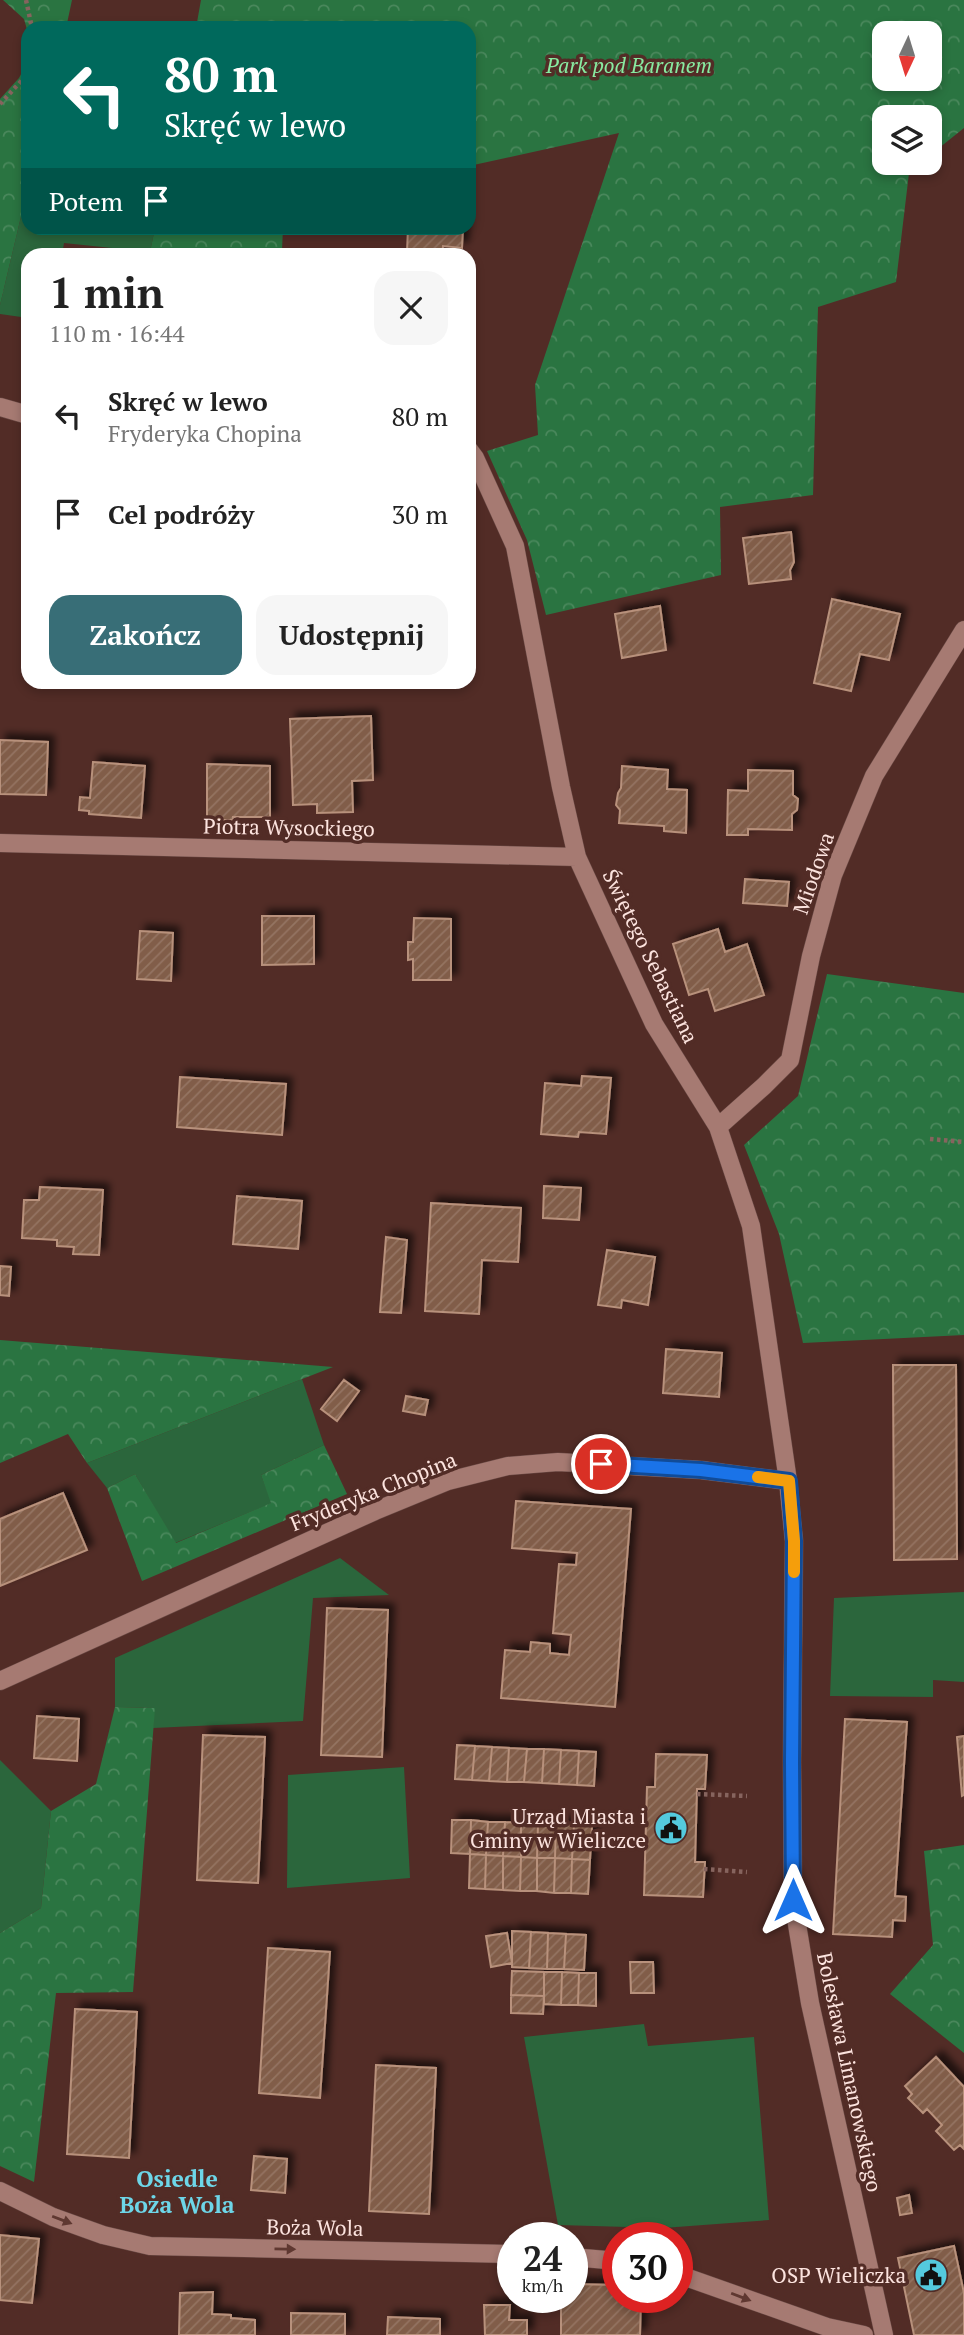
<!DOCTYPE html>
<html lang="pl">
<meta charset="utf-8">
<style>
body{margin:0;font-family:"PT Serif",serif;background:#f6f6f6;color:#222;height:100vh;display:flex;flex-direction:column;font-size:26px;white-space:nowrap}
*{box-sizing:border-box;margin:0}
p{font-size:23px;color:#767676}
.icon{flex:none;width:38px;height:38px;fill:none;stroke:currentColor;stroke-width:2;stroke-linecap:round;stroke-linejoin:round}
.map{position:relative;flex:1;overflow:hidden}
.side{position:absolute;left:21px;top:248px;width:455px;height:441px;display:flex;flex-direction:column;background:#fff;border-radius:21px;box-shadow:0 4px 10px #0003}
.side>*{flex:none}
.top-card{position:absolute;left:21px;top:21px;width:455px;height:214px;border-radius:21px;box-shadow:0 4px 10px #0003;background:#00695c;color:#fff;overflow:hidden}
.needle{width:46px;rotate:184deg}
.buttons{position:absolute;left:872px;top:21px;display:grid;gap:14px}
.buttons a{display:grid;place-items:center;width:70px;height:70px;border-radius:14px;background:#fff;box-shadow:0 4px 10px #0003;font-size:35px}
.speed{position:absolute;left:497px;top:2222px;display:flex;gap:14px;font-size:35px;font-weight:700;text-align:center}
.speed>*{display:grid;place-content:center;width:91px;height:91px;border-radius:50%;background:#fff;box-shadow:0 4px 10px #0003;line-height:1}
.speed small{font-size:18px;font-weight:400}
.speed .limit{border:10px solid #d22;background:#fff;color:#111}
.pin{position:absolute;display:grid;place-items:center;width:60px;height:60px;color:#fff;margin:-30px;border:4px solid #fff;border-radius:50%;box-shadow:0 2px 7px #0007}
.me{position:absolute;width:77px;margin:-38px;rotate:0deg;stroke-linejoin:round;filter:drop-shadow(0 0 5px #0008)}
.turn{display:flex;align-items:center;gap:24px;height:147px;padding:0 28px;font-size:32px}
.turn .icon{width:91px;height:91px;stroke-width:2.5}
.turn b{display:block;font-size:49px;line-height:60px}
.then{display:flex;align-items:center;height:66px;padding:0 28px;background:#0003;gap:14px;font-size:26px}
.round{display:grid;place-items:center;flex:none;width:74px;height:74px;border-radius:21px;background:#f6f6f6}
.overview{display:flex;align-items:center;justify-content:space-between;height:119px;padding:0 28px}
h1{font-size:42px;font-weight:600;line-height:52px}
.action{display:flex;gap:14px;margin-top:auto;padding:14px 28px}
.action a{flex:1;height:80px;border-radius:21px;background:#386e77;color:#fff;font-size:28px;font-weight:600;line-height:80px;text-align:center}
.action a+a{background:#f6f6f6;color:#222}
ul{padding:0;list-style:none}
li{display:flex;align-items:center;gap:21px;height:98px;padding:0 28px}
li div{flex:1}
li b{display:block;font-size:26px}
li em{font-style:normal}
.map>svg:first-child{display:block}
</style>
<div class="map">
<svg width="964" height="2335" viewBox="0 0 964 2335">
<defs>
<pattern id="forest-crowns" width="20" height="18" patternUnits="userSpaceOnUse" patternTransform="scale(1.75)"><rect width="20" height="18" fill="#2a7441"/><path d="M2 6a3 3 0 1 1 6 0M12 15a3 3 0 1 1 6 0" fill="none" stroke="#4a885c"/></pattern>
<pattern id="building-hatch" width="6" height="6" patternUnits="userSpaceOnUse" patternTransform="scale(1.75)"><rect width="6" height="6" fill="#815d48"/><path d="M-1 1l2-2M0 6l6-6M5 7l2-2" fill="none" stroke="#947462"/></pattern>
<filter id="shadow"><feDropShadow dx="6" dy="-6" stdDeviation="3.5" flood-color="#0009"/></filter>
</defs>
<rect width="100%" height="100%" fill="#522c26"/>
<!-- green -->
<path fill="#2b663c" d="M28,187v41h127l-5,24 -86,-9 -2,12 -34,1v62l-28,-4v-9z
M302,1379l22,66 -63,30 11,28 -97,40 -40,-69 -28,14 -20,-25z
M340,1558l49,37 -76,3 -10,123 -150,7 1,-20 -39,-1v-49z
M964,1592v90l-31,-2v17l-103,-1 4,-98z
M0,1760l51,51 -10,97 -41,25z
M404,1767l6,111 -123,10 1,-113z
M644,2024l4,22 106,-9 15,183 -106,8 -105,-3 -34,-188z"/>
<!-- forest -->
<path fill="url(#forest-crowns)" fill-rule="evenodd" d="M3,0h69l-6,28h-38v5l-4,-14z
M201,0h763v128l-35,28v-39h-45v46h37l-12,10 -13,109 -78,25 -5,188 -93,12 1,68 -175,40 -19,-75 -40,-89 51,-16 -3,-50 84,-252 -150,33v-138h-273zM929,33v46h-45v-46z
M28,61v126l-28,118v-206l19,-21z
M155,228h128l-1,22 -132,2z
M827,974l137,19v342l-161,8 -24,-109 -35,-89 54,-49z
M0,1340l333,27 -246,96 -19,-29 -68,29z
M324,1445l23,49 -205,87 -35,-93 28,-14 41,69 95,-40 -10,-28z
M115,1707l40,1 -22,284 -77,1 -22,189 -34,-16v-233l41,-25 10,-97 45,-27z
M964,1845v208l-74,-59 43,-49 -9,-94z"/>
<!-- building -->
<path fill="url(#building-hatch)" stroke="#b8917b" stroke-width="2" filter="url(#shadow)" d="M408,228h55l-1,20 -19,-2 -1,10h-16v-4h-19z
M791,532l3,30 -4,8 1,9 -42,5 -6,-46z
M832,599l68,15 -11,46 -29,-6 -9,37 -37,-8z
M660,606l6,44 -44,8 -7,-44z
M371,716l2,64 -21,1 1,31 -36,1v-9l-24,1 -3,-86z
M0,740l48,2 -2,53 -46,-1z
M93,762l52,4 -4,52 -52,-4v-3l-10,-1 1,-13 10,1z
M207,764l63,2v51h-37v3h-26z
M622,766l46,4 -1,19 20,1 -1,43 -22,-2v-5l-45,-3 1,-13 -4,-5 2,-12 3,-5z
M748,770l45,1v24l5,4 -1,11 -5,4v16l-44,-1v6h-21l1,-45 20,1z
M745,879l44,3 -2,24 -44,-3z
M262,916h52v48l-52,1z
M414,918l37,1v61h-38v-21l-5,1v-18h5z
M718,929l7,23 22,-8 17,51 -49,16 -7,-22 -19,6 -16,-51z
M140,931l33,2 -2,48 -34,-2z
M582,1076l29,2 -5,56 -27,-2 -1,5 -37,-3 4,-51 36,3z
M180,1077l106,7 -4,51 -105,-8z
M544,1186l37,2 -2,32 -36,-2z
M40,1187l63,3 -4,65 -26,-1 1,-7 -17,-1v-6l-35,-2 2,-38h15z
M237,1196l65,5 -4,48 -65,-5z
M431,1203l90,5 -3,54 -36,-2 -3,54 -54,-3z
M386,1237l21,3 -6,73 -21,-1z
M607,1250l48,7 -7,48 -26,-5 -1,8 -23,-3z
M0,1266l11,1 -2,29 -9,-1z
M666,1349l56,4 -3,44 -56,-4z
M893,1365h63l1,194 -63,1z
M344,1380l15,11 -22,30 -16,-12z
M406,1396l22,4 -3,15 -22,-4z
M63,1493l24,57 -87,36v-67z
M516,1501l115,8 -16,198 -114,-9 4,-48 25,2 1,-10 19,2v9l19,2 2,-20 -18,-2 6,-69 17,1 1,-12 -65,-5z
M327,1608l61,2 -6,147 -61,-2z
M37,1716l42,3 -2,42 -43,-3z
M845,1719l62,3 -12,174 11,1 -1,24 -12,-1 -1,17 -59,-3z
M203,1735l62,2 -7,146 -61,-3z
M964,1736v59l-2,1 -5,-59z
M457,1745l18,1 -3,34 -17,-1z
M475,1746l17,1 -3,34 -17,-1z
M492,1747l17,1 -2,34 -18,-1z
M509,1748l18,1 -3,33h-17z
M527,1749h17l-2,34 -18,-1z
M544,1749l17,1 -2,34 -17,-1z
M561,1750l18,1 -2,34 -18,-1z
M579,1751l17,1 -2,34 -17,-1z
M656,1754l51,1 -2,34h-8l-2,73h10l-2,35 -59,-2 3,-108h8z
M452,1820h19l-1,34 -19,-1z
M471,1820l17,2 -2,33 -16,-1z
M488,1822h17l-2,34 -17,-1z
M505,1822l16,1v34l-18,-1z
M521,1823l17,1 -1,34 -16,-1z
M538,1824h18l-1,34h-18z
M556,1824l18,1 -2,34 -17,-1z
M574,1825l18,1 -2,34 -18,-1z
M470,1854l16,1 -1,34 -16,-1z
M486,1855l17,1v34l-18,-1z
M503,1856l18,1 -1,34 -17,-1z
M521,1857l16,1v33h-17z
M537,1858h18l-1,35 -17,-2z
M555,1858l17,1 -1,34h-17z
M572,1859l18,1 -2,34 -17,-1z
M512,1931l19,1 -2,36 -17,-1z
M531,1932l17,1 -1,36 -18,-1z
M507,1933l5,30 -21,4 -5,-31z
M548,1933l18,1 -2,35h-17z
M566,1934l20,1 -2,35 -20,-1z
M268,1948l62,4 -10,146 -61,-5z
M630,1962h23l1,31h-23z
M512,1971l32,1v24l-33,-1z
M544,1972h18l-1,33 -17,-1z
M562,1972l17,1 -1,32h-17z
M579,1973h17v33l-18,-1z
M511,1995l33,1 -1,18 -32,-1z
M75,2009l62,3 -8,146 -62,-4z
M936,2057l28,30v62l-4,-4 -6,5 -18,-19 6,-6 -15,-16 -4,4 -15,-15 4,-4 -7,-8z
M376,2065l60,3 -7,146 -60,-3z
M254,2156l33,3 -2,34 -34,-3z
M909,2195l3,18 -12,2 -3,-17z
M0,2235l39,4 -7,64 -32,-3z
M954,2246l10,47v42h-50l-16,-77z
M572,2284l46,1v13h23l-1,37h-79v-37h11z
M213,2292l-1,22 19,1v3l24,2v15h-76l1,-42z
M484,2305h26l-1,15h18v15h-42z
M291,2313l54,1v21h-54z
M388,2317l52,2v16h-53z"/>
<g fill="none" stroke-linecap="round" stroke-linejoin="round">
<defs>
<path id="minor" d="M0,407l28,8
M469,450l6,8 40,88 46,241 16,70 77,167 64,103 33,99 37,255 6,60 -2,220 1,139 17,103 74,332
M0,843l577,14
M718,1127l46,-41 26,-26 21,-104 22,-81 41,-99 90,-146
M0,1681l375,-170 73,-30 60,-15 50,-4 143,8 87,11
M0,2191l53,26 50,18 47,11 363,8
M572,2257l46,4
M677,2274l150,53 37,8"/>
</defs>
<!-- minor casing -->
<use href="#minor" stroke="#694944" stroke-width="19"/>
<!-- path -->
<path stroke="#86645e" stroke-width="4.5" stroke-dasharray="3.5 3.5" stroke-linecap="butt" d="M26,0l6,28
M0,104l25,-27 3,-7
M930,1139l34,3
M697,1794l50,2
M704,1869l43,3"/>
<!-- minor -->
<use href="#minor" stroke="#a67a72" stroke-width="18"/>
</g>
<!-- one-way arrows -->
<defs><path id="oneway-solid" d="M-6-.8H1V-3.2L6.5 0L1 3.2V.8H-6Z" transform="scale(1.75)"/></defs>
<g fill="#5f3831">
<use href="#oneway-solid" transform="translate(62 2220) rotate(21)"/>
<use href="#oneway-solid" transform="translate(285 2249) rotate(1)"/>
<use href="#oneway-solid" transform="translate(741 2297) rotate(21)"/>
</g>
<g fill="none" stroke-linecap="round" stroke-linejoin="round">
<defs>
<path id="route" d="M601,1464l100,6 88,11 5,60 -2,220 1,139"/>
</defs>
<!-- route casing -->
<use href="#route" stroke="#114b97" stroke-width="18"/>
<!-- route -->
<use href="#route" stroke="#1a73e8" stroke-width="12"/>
<!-- slow -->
<path stroke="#f59e0b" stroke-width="12" d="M758,1477l31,4 5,60v31"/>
</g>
<!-- icons -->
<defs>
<symbol id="civic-disc" viewBox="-11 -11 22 22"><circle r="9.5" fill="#54cade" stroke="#522c26"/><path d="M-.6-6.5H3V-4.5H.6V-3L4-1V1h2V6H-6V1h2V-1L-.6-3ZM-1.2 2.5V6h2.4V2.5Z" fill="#111"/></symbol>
</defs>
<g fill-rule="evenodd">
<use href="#civic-disc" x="652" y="1809" width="38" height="38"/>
<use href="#civic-disc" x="912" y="2256" width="38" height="38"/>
</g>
<g text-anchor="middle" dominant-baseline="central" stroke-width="7" stroke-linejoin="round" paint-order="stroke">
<!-- park labels -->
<g font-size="21" font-style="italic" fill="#88eba1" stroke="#522c26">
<text x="629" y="65">Park pod Baranem</text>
</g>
<!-- street labels -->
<g font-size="21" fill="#fce3de" stroke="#522c26">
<text transform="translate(289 827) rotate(1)">Piotra Wysockiego</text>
<text transform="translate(813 873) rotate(-71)">Miodowa</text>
<text transform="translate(651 956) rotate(64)">Świętego Sebastiana</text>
<text transform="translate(373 1491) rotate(-22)">Fryderyka Chopina</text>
<text transform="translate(850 2072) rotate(78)">Bolesława Limanowskiego</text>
<text transform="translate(315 2227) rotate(1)">Boża Wola</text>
</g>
<!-- poi labels -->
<g font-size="21" fill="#fce3de" stroke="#522c26" text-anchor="end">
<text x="646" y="1816">Urząd Miasta i<tspan x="646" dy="24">Gminy w Wieliczce</tspan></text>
<text x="906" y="2275">OSP Wieliczka</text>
</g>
<!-- neighbourhood labels -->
<g font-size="23" font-weight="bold" fill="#6dd6e8" stroke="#522c26">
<text x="177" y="2178">Osiedle<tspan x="177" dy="26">Boża Wola</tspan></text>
</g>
</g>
</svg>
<div class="buttons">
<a><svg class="needle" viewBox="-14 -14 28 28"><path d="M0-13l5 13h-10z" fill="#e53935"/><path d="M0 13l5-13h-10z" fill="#767676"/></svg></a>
<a><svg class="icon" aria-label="layers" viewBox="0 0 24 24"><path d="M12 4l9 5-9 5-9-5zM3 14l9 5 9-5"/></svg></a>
</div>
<div class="speed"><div>24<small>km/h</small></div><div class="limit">30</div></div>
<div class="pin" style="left:601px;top:1464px;background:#d93025"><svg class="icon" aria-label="arrive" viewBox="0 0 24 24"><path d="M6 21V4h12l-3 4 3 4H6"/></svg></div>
<svg class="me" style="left:793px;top:1900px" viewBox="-20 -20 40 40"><path d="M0-17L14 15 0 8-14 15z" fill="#1a73e8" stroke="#fff" stroke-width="4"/></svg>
<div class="top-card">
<div class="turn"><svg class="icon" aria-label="left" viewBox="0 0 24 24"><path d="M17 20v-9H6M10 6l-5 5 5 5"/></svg><div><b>80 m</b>Skręć w lewo</div></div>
<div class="then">Potem<svg class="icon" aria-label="arrive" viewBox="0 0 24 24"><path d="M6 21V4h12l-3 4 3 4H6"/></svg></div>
</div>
<section class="side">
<div class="overview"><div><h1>1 min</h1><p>110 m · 16:44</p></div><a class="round"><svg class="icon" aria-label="close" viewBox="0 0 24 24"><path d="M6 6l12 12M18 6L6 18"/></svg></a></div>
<ul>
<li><svg class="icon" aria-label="left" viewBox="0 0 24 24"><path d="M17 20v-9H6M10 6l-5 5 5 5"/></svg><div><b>Skręć w lewo</b><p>Fryderyka Chopina</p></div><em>80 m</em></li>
<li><svg class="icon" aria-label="arrive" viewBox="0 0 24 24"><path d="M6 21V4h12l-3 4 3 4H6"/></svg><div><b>Cel podróży</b></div><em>30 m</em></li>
</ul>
<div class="action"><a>Zakończ</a><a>Udostępnij</a></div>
</section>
</div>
